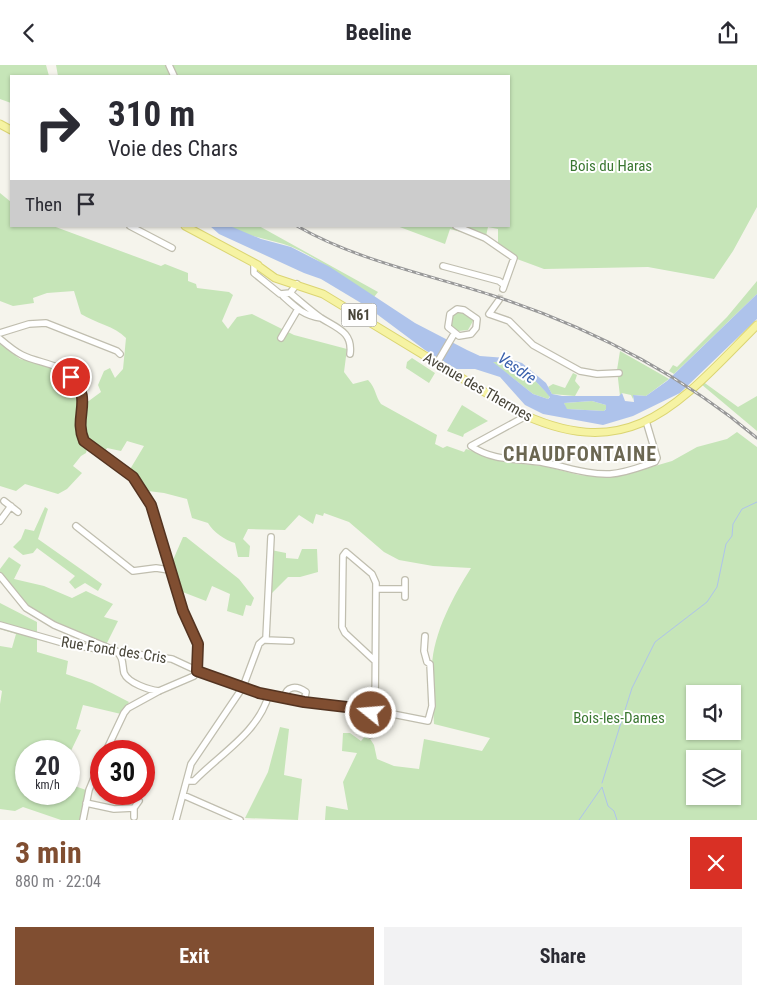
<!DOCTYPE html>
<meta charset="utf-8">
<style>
body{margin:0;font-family:"Roboto Condensed",sans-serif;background:#f2f2f3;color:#2b2b33;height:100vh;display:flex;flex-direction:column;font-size:19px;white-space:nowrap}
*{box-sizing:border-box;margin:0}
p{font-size:16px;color:#7c7c81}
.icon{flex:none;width:28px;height:28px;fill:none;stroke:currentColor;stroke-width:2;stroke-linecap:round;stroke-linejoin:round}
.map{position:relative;height:755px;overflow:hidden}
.details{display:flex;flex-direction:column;background:#fff;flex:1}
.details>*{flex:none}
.guide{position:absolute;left:10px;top:10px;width:500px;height:152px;border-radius:0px;box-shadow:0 1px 4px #0004;background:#fff;color:#2b2b33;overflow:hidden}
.buttons{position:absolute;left:686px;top:620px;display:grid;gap:10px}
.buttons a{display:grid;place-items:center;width:55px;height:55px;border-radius:0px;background:#fff;box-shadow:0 1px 4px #0004;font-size:25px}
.speed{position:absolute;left:15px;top:675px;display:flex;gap:10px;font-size:25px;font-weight:700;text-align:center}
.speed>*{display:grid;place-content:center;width:65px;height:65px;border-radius:50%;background:#fff;box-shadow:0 1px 4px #0004;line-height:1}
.speed small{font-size:12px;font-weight:400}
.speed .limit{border:8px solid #d22;background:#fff;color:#111}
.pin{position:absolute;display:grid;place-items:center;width:42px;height:42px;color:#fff;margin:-21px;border:2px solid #fff;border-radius:50%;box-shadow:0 1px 5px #0007}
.me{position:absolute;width:55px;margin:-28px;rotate:287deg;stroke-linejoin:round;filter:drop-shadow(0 0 4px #0008)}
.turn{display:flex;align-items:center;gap:18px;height:105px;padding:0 15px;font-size:22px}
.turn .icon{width:65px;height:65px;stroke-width:2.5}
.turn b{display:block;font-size:35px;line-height:42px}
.then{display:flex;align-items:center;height:48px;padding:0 15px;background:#0003;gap:10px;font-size:19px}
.round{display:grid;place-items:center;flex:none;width:52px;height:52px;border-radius:0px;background:#f2f2f3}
.overview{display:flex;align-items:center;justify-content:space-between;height:85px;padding:0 15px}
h1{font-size:30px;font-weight:700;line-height:38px;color:#804e31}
.cta{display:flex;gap:10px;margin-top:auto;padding:10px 15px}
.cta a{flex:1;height:58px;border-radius:0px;background:#804e31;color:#fff;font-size:20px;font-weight:700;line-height:58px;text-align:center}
.cta a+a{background:#f2f2f3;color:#2b2b33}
header{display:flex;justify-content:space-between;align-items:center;height:65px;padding:0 15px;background:#fff;font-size:22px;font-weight:700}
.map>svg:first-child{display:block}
</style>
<header><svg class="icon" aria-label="back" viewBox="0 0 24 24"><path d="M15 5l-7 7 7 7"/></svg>Beeline<svg class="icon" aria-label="share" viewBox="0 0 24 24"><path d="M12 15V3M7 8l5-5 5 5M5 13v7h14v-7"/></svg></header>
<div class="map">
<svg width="757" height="755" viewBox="0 0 757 755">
<rect width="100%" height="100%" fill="#f5f4ec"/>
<!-- green -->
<path fill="#c6e5b8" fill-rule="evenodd" d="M0,0h46l3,11h-38v27l-11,-4z
M56,0h110l4,11h-112z
M172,0h585v142l-24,44 -19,28 -66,-12 -104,2 -27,-10 -19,-15v-15l-10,-2 -2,9 -27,-10h50v-150h-332z
M0,128l11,9v24h42l108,40 4,-2 23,9v8l8,3 1,4 32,4 4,3 -11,26 6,8 9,-12 15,-3 42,21 53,14 -3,23 9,12 15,-4c8,8 7,16 13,24l56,31 -2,9 8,4 4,-2 17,6 2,-3 46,14 32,3 35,9 26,2 26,-4 41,-12 25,-14 30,-8 10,-7 20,15v373h-432l1,-14 22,4 -5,-28 14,-29 -15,-2 1,-18h7l11,8 6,-7 7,11 3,14 17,7 25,3 5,-30 58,12 8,-13 -56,-14c-1,-19 -3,-38 -2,-57 1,-34 22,-72 39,-99l-38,-2 -34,-6 -15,-8 -35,-30 -25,-9 -1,3 -7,-2 -3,10 -14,-9 -14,15 -37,-1 -5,10 7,7 -1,11h-11l-3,-14c-10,-3 -22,-11 -27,-20l-16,-5 -5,-19 -23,-6 -16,-2 -19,-20 15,-25 -17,-5 -6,10 -14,-3 -2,4 -18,-12 -3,-19 2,-18 15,-11 -3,-7 6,-14 6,-3 5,10 8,-9 3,-31c-11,-12 -31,-15 -45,-24l-7,-23 -27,2 -14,5 1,5 -21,3 -13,-5zM695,629h37v37h-37zM695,694h37v37h-37z
M230,161h29l119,66 -4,5c-28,-16 -52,-37 -82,-50 -20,-8 -44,-9 -62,-21z
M397,161h51l35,12 -33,-9 -5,15z
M757,216v13l-83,80 -5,-3 4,-6 4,2 50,-50z
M455,246h8l13,10h-3l-5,9 -9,1 -1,4 -9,-9 -1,-6z
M0,279l20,15 26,6 16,8 11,11 8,19 -4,25 10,21 -1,4 -5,3 -8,10 9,7 -15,16 -9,5 -33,-10 -9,7 -16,-5z
M620,286l44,25 5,3 -23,17 -12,-1 -1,4 -2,-4 -9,-2 -2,3 -3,-26z
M412,293l23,15 -6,10 -23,-15 1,-6z
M491,296c5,1 11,1 16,1 13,2 34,24 43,34l-2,3 -15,-5z
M573,308l4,2 -2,6 5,6 -5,9 -23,-2 -4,-7 5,-3 12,4z
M702,316l36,26 19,-11v35l-56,-47z
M592,336l14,4v4l-2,2 -38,-2 -2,-6z
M462,340l26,16 -24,13 -1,3 -16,-6z
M45,442l3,2 -10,30 64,45 -4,7 -13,-8 -10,6 -6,-7 6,-6 -38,-28 -4,5 -10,2 -10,-8 8,-8 4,-10 9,2z
M183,472h3l53,42 15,19 -3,8 -5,-1 -3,11 -16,-5 3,-17 -18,-8 -6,15 -26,-10 -10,-24z
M302,484h15l1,23 -18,5h-12l-18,18 1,-45 15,3v5l12,1z
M9,492l12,8 -7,14 30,7 28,12 14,-7 27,13 -9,13 14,4 -12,24 -54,-24 -27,-17 -25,-31v-4z
M0,538l37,19v30l31,9 -2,13 26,9 37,19 -8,12 -38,-9 -7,24 5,1 -12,25v-4h-43v43h43v-10l17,6 -5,30h-20l-38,-13 -8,4 -15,-2v-105l2,-13 -2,-1v-44l12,2 4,-14 -16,-5z
M280,662l9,2 -5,46 18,4 -4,41 -53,-2 23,-46z"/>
<!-- water -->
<path fill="#aec3eb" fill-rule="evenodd" d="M210,161h20l31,13 30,8 39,20 85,56 52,27 13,6 26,2 16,5 24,20 6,11 10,2h57l3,-3 3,8 9,1 -1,-7 13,1 21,-15 90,-87v25l-77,74 -47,23 -30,9 -60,-11 -18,-9 -25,-28 -25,-8h-19l-31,-19 -59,-44 -45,-27 -17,-6 -85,-39zM493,297c3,0 11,-1 15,0 13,3 34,25 42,35l-2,2 -15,-5zM592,336l14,4v4l-2,2 -37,-2 -3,-6z"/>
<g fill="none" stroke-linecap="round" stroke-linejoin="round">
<!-- stream -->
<path stroke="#aec3eb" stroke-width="1" d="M602,718l30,-95 23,-46 52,-40 10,-15 9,-43 6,-8 1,-12 9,-15 15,-7
M579,755l23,-33 6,19 6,5 3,9"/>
<!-- minor-tunnel -->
<path stroke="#d3d1c8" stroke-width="5.5" stroke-dasharray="5.5 3" stroke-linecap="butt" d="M499,235l4,-11"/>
<defs>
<path id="minor" d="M169,0l5,11
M130,161l42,22
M456,161l29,12 29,20 -11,31
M254,198v10l26,21 10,-1 7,-9
M443,201l56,15 5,4
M290,228c10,8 20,17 31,25 16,10 32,14 29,36
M283,231c12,11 21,20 38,22
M457,244l7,1 13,9 -1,9 -5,6 -12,2 -11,-9 2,-13z
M489,249l20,7 24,24 47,26 17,3 22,-1
M489,249l10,-14
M0,268l29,-9 17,-1 71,28 3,3
M281,273l17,-29
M0,274c7,6 14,12 22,16 20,10 46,8 59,33 8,16 -5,34 3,53l49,36 18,28 32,106 15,33v23l-4,9 -35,15 -31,17 -4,5 -18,38
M437,298l17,-29
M526,351l-55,30c23,16 48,12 74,17 22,4 43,12 65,11 16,-1 30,-7 45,-12l2,-4 -11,-37
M4,436l14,11
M0,456l11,-15
M76,461l57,45 23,-3 13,2
M0,511l26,32 28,17 62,26c8,7 6,13 8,22 4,10 25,17 35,18
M376,524h29
M405,532v-17
M0,560l70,20 102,14 28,13 59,21 55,10 43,4 71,14 4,-15 -2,-42 -3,-2 -3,-11 1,-15
M265,575l26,1
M374,595l-29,-27 -3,-6 1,-71 3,-4 26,22 4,9 -1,128
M284,633c2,-12 12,-13 22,-6l-2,10
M370,670l2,-9v-16
M187,716h7c27,-28 64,-48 75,-87
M183,730l57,25
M86,738l28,6 20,-1
M134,752v-9l5,-7
M83,755l6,-30 12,-29
M176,755l15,-56 52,-77 16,-43 7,-6 5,-101"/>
<path id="major" d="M0,59l11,6
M185,161l73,39
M254,198l21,15 48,16 193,117c116,57 164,-9 241,-86"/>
</defs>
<!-- minor casing -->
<use href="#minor" stroke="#c0beaf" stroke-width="8"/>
<!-- major casing -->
<use href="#major" stroke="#dbd573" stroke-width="9"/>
<!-- minor -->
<use href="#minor" stroke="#fff" stroke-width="5.5"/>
<!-- major -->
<use href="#major" stroke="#f6f3a3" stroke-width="7"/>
<defs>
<path id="rail" d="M297,161c59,34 129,48 194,69 96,31 188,78 266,143"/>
</defs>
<!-- rail casing -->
<use href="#rail" stroke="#999" stroke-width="3"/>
<!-- rail -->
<use href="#rail" stroke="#fff" stroke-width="1" stroke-dasharray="4" stroke-linecap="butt"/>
</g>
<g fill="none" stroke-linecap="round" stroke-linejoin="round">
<defs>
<path id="route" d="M71,312c23,22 2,39 13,64l49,36 18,28 32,106 15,33 -1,27 62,22 45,9 68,8 -1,3"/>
</defs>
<!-- route casing -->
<use href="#route" stroke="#533320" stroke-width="12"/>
<!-- route -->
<use href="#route" stroke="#804e31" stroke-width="9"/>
</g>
<g text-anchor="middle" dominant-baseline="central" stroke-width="4" stroke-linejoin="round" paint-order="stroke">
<!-- shield labels -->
<rect fill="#fff" stroke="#807e75" stroke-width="1" x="341.5" y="238.5" width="35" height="23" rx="4"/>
<g font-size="14" font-weight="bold" fill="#49463a">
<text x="359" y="250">N61</text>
</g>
<!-- park labels -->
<g font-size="15" fill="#3a7731" stroke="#fff">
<text x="611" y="101">Bois du Haras</text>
<text x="619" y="653">Bois-les-Dames</text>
</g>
<!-- street labels -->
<g font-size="15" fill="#49463a" stroke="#fff">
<text transform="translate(478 322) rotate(30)">Avenue des Thermes</text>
<text transform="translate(114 585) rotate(9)">Rue Fond des Cris</text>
</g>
<!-- water labels -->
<g font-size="16" font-style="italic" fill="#3a61ad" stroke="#fff">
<text transform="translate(517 303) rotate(34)">Vesdre</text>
</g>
<!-- district labels -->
<g font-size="20" font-weight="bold" letter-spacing="1" fill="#6b6752" stroke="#fff">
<text x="580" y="389">CHAUDFONTAINE</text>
</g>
</g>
</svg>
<div class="buttons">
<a><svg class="icon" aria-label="sound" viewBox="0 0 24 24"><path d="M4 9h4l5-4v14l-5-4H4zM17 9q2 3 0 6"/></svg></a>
<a><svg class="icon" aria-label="layers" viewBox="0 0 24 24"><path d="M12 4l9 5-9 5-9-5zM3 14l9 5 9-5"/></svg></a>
</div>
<div class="speed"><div>20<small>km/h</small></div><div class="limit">30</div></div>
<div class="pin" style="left:71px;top:312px;background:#d93025"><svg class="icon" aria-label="arrive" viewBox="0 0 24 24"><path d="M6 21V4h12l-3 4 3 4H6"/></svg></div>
<svg class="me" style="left:371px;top:648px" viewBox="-20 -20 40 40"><circle r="17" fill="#804e31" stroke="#fff" stroke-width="3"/><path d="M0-11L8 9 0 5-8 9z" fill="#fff"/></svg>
<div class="guide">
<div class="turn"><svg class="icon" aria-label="right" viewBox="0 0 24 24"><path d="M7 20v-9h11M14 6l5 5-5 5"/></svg><div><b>310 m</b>Voie des Chars</div></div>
<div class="then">Then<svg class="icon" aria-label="arrive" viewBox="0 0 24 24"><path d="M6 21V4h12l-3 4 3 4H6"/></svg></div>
</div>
</div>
<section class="details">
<div class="overview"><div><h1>3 min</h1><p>880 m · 22:04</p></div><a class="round" style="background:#d93025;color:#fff"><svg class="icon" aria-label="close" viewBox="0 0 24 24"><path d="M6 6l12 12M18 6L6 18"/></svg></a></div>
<div class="cta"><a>Exit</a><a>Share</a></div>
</section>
